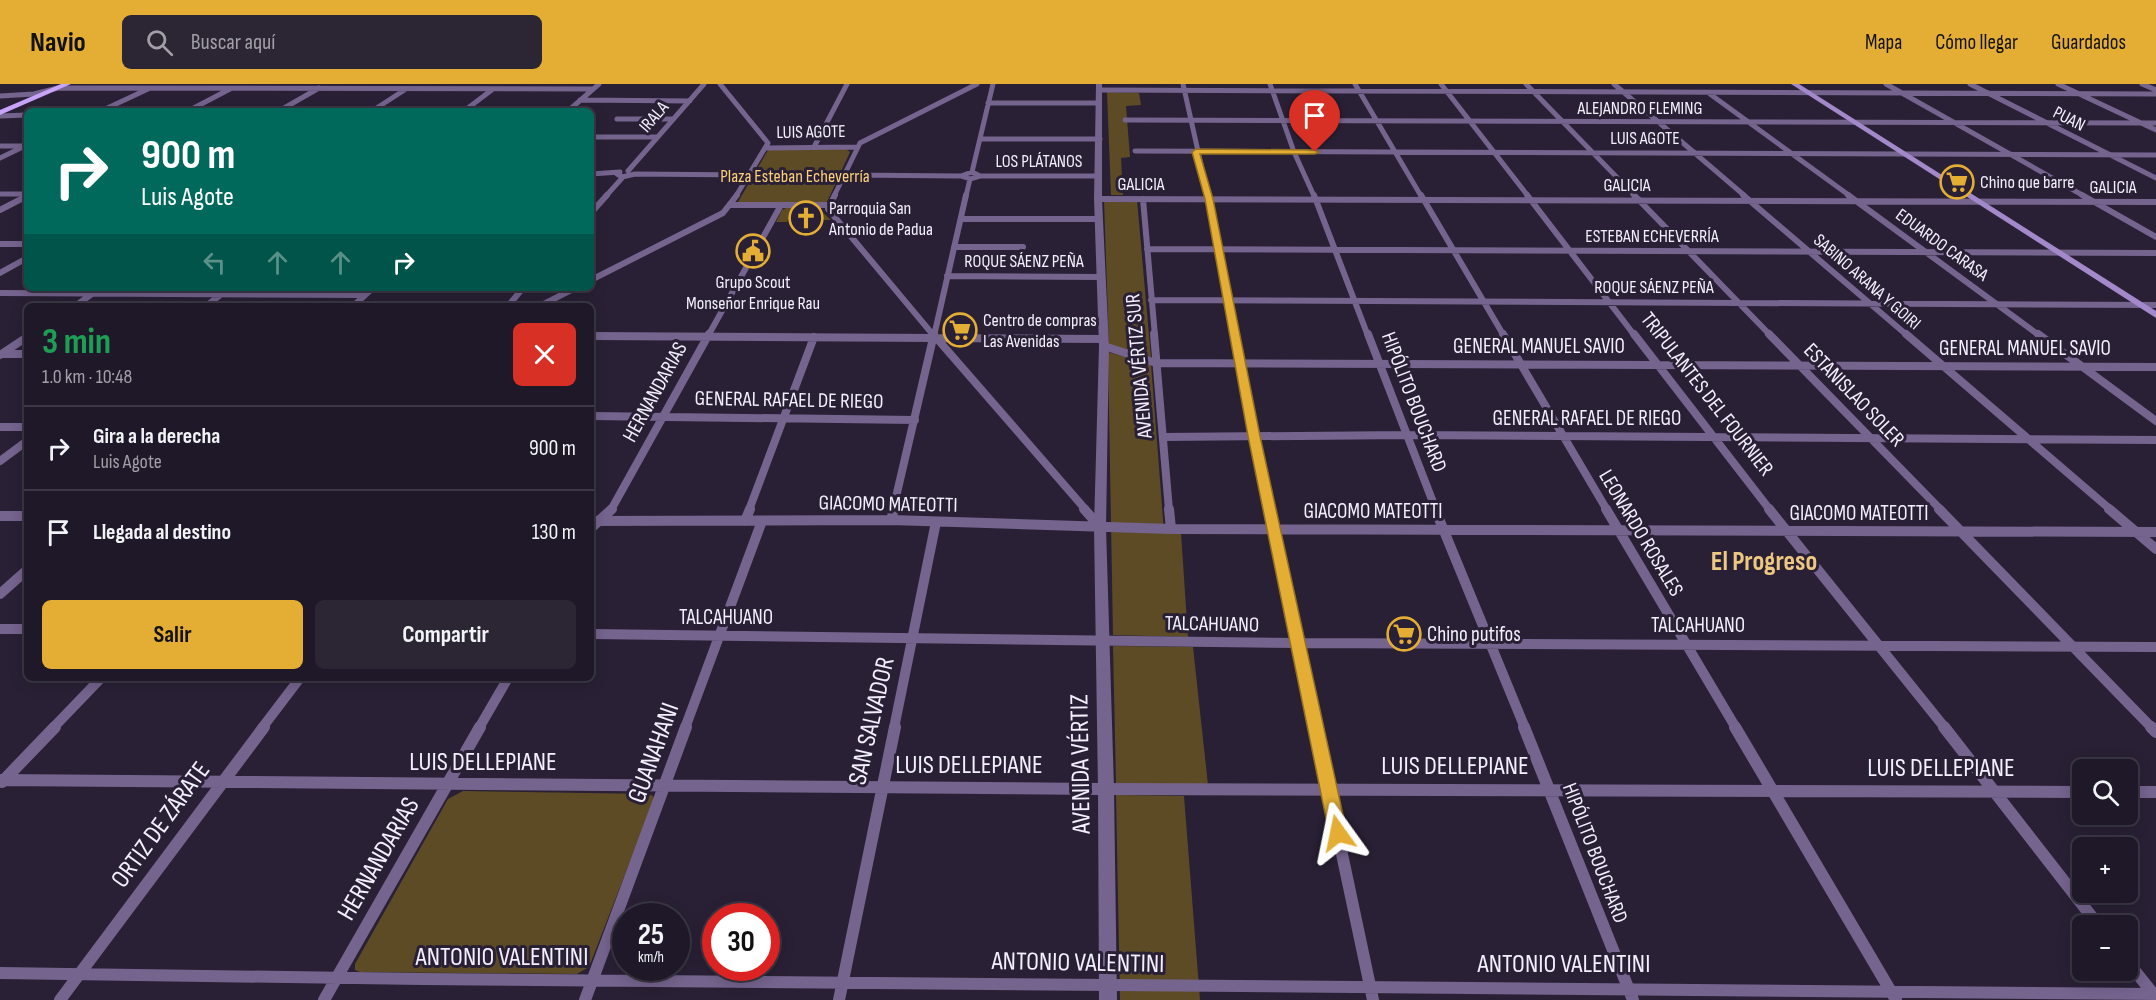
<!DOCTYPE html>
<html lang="es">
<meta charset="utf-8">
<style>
body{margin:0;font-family:"Sofia Sans Condensed",sans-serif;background:#2c2534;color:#f1f3f6;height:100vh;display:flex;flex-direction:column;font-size:22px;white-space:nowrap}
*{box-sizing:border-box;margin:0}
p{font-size:20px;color:#a1a0a8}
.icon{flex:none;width:33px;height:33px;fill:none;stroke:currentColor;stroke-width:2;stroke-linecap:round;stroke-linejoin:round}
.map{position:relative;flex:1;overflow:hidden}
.details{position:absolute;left:24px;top:219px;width:570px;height:378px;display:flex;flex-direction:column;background:#1f1828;border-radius:9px;box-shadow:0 3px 15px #0003,0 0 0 2px #3c3745}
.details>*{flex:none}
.top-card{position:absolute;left:24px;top:24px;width:570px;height:183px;border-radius:9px;box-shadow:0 3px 15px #0003,0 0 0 2px #3c3745;background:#00695c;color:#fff;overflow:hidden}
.buttons{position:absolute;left:2072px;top:675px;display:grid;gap:12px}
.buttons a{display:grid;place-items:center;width:66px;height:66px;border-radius:9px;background:#1f1828;box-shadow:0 3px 15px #0003,0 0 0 2px #3c3745;font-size:30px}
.speed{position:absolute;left:612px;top:819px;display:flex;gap:12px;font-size:30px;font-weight:700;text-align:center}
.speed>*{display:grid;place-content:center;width:78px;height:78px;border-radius:50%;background:#1f1828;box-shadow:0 3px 15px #0003,0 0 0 2px #3c3745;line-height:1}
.speed small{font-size:15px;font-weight:400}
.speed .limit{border:9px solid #d22;background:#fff;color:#111}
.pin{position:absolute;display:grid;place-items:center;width:51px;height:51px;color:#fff;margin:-62px -26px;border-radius:50% 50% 50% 0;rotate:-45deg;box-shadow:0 0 6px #0007}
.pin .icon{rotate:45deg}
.me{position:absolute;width:66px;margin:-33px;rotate:348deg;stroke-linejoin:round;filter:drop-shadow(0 0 4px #0008)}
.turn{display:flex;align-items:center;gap:21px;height:126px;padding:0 18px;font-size:27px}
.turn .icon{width:78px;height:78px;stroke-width:2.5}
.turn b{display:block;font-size:42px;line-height:51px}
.lanes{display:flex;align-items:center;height:57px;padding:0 18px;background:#0003;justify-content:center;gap:30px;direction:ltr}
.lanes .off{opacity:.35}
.round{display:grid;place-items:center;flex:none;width:63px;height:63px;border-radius:9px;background:#2c2534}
.head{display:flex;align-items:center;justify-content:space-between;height:102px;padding:0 18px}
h1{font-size:36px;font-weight:700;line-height:45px;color:#1e9e55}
.action{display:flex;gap:12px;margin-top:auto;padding:12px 18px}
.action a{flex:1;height:69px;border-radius:9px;background:#e4ae35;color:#111;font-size:24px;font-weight:700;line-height:69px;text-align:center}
.action a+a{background:#2c2534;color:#f1f3f6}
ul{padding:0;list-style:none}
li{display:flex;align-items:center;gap:18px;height:84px;padding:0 18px;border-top:2px solid #3c3745}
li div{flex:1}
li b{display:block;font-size:22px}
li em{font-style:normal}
header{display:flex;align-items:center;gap:36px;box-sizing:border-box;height:84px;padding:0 30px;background:#e4ae35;color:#111}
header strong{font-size:28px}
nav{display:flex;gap:33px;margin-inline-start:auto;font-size:21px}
.search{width:420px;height:54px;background:#2c2534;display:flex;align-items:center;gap:15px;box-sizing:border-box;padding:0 21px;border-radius:9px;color:#a1a0a8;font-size:22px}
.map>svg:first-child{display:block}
</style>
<header>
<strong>Navio</strong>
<div class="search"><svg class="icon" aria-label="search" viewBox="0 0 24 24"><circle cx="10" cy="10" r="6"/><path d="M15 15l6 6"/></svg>Buscar aquí</div>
<nav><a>Mapa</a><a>Cómo llegar</a><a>Guardados</a></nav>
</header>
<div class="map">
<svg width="2156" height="916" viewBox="0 0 2156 916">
<rect width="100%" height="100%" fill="#292035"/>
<!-- green -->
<path fill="#5d4b26" d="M1107,8l32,1 2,12 -15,1 4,51 -9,1 2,37h-12z
M846,65l4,3 -23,50h-89l30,-52z
M1104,116h33l14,158 -42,-13z
M788,123h29l14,13h-7l-3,-4 -19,1 2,-5h-12l-5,10h-11l6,-12z
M1108,268l43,12 13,168 17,1 7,104 -75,-2z
M1113,562l80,1 15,138 -92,-1z
M463,707l185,3 5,2 1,4 -65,167 -12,7 -217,-2 -5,-2v-6l93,-165z
M1116,711l68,1 16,204h-80z"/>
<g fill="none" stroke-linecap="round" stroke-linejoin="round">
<!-- minor-far4 -->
<path stroke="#75648e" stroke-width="5" d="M720,0l48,59 -32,53
M1183,0l25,112
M1270,0l24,68 20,44
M1355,0l66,112
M1441,0l87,112
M1526,0l109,112
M1614,0l131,112
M1886,0l198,112
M1970,0l186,94
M2058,0l98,46
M2142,0l14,6
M1099,6l1057,4
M1710,10l140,102
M0,12l34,-2 24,-6 535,1
M580,16l110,1
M988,19h110
M101,27l47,-22
M188,27l42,-22
M279,27l40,-23
M372,27l34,-22
M464,27l29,-22
M568,27l31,-27
M0,32l27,-1
M617,35h56
M1125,36l1031,3
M591,53h66
M980,55h120
M0,62h22
M814,63l33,-63
M766,64l91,-1
M1135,67l1021,4
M0,74l27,-13
M628,87l76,-87
M972,88l21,-88
M591,90l29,-2
M617,90l5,3 13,-3 115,1
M845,91l116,1 11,-4 8,4
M961,92l9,3 10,-3h118
M0,110h27
M606,112l17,-19
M834,112l26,-53 117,-59
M966,112l4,-17"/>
<!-- minor-far3 -->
<path stroke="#75648e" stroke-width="6" d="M835,111l-7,14 106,127
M1208,111l27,141
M1314,111l54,141
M1421,111l83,141
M1527,111l108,141
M1634,111l137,141
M1743,111l165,141
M1848,111l192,141
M2082,111l74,42
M1098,115l1058,3
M1143,115l12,137
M731,121h99
M0,126l27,-14
M591,129l16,-18
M961,135h138
M0,160h27
M954,163h69
M1147,165l1009,4
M0,189l27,-15
M947,192l153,1
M591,196l132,-67 14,-18
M0,209l365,2
M1151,216l1005,5
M75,222l17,-12
M206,222l17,-13
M353,222l20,-18
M508,222l15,-18
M540,222l35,-18
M708,252l73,-131
M934,252l32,-141"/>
<!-- minor-far2 -->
<path stroke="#75648e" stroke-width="8" d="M933,250l153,176
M1154,250l15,176
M1235,250l35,176
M1368,250l68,176
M1503,250l104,176
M1634,250l136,176
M1769,250l172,176
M1906,250l205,176
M2038,250l118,87
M591,252l513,3
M1104,262l52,17 1000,4
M2,270h25
M0,271l27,-18
M591,332l324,4
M0,343h27
M1163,353l246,-2 747,5
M0,377l27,-20
M611,426l98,-176
M749,426l65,-173
M893,426l41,-176"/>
<!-- minor-far1 -->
<path stroke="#75648e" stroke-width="10" d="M1084,425l16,18
M1169,425l2,20
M1269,425l47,219
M1435,425l90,219
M1606,425l130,219
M1769,425l176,219
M1939,425l213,219
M2109,425l47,40
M0,432h27
M891,436l3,-11
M591,437l300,-1 280,9 985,3
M745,437l5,-12
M591,444l21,-19
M0,510l27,-24
M0,545h27
M591,550l707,9 858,4
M53,644l48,-50
M262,644l38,-50
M479,644l29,-50
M685,644l77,-207
M894,644l42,-206"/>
<!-- minor -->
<path stroke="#75648e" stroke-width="12" d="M1315,643l58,273
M1524,643l109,273
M1735,643l161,273
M1944,643l155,199
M2151,643l5,5
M0,696l1101,9 981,3
M2,698l53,-55
M2127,708h29
M2127,877l28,35
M0,889l422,6 1734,15
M60,916l204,-273
M324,916l156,-273
M585,916l101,-273
M839,916l56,-273"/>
<!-- tertiary -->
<path fill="#75648e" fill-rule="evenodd" d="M1096,0h6v115l7,147 -3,181 8,262 3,211h-18l-1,-211 -4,-262 5,-181 -5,-147z"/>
<!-- secondary -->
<path fill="#a388ca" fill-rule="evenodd" d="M1791,0h8l357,227v7z"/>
<!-- primary -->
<path fill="#c7a3f9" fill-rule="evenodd" d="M61,0h10l-71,31v-5z"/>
</g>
<!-- route -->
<path fill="#e4ae35" stroke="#947122" stroke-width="1.5" d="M1196,65l119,1 4,2 -4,2h-115l13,45 47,237 87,397 -3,5h-13l-2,-5 -81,-397 -43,-237 -13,-47z"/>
<!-- icons -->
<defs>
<symbol id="supermarket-ring" viewBox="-11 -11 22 22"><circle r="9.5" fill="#292035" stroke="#e4ae35" stroke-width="1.5"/><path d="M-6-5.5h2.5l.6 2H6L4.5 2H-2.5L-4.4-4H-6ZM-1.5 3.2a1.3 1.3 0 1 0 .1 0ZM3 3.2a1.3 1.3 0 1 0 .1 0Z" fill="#e4ae35"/></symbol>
<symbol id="church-ring" viewBox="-11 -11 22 22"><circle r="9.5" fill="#292035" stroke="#e4ae35" stroke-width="1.5"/><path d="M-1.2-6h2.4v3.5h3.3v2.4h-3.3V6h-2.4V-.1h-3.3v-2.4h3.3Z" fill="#e4ae35"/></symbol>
<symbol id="civic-ring" viewBox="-11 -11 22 22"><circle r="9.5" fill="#292035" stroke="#e4ae35" stroke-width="1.5"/><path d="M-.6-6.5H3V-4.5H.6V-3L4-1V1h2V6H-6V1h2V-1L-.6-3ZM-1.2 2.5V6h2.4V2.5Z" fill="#e4ae35"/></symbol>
</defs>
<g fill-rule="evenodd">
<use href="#supermarket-ring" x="1938" y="79" width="38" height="38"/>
<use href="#church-ring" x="787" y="115" width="38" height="38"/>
<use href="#civic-ring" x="734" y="148" width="38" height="38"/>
<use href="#supermarket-ring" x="941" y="227" width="38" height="38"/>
<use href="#supermarket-ring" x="1385" y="531" width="38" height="38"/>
</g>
<g text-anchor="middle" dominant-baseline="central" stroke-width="6" stroke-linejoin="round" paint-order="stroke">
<!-- far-street labels -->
<g font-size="18" fill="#f4effe" stroke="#292035">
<text x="1640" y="24">ALEJANDRO FLEMING</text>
<text transform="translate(654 33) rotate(-49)">IRALA</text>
<text transform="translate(2069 35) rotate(27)">PUAN</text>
<text transform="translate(811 48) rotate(-1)">LUIS AGOTE</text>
<text x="1645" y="54">LUIS AGOTE</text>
<text x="1039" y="77">LOS PLÁTANOS</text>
<text x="1141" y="100">GALICIA</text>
<text x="1627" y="101">GALICIA</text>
<text x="2113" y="103">GALICIA</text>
<text x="1652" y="152">ESTEBAN ECHEVERRÍA</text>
<text transform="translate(1942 161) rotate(36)">EDUARDO CARASA</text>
<text x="1024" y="177">ROQUE SÁENZ PEÑA</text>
<text transform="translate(1867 198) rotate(41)">SABINO ARANA Y GOIRI</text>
<text x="1654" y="203">ROQUE SÁENZ PEÑA</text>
</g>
<!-- far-park labels -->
<g font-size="18" fill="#fdd179" stroke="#292035">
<text x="795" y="92">Plaza Esteban Echeverría</text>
</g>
<!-- far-poi labels -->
<g font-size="18" fill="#f4effe" stroke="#292035" text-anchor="start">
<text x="1980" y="98">Chino que barre</text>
<text x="829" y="124">Parroquia San<tspan x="829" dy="21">Antonio de Padua</tspan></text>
<text x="753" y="198" text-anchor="middle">Grupo Scout<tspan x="753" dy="21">Monseñor Enrique Rau</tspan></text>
<text x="983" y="236">Centro de compras<tspan x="983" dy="21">Las Avenidas</tspan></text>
</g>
<!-- street labels -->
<g font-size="21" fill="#f4effe" stroke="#292035">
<text x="1539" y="262">GENERAL MANUEL SAVIO</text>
<text x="2025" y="264">GENERAL MANUEL SAVIO</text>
<text transform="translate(1139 282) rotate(-95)">AVENIDA VÉRTIZ SUR</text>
<text transform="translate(655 308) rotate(-61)">HERNANDARIAS</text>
<text transform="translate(1707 310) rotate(52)">TRIPULANTES DEL FOURNIER</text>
<text transform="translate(1854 311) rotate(46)">ESTANISLAO SOLER</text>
<text transform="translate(789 316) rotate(1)">GENERAL RAFAEL DE RIEGO</text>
<text transform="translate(1414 318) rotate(69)">HIPÓLITO BOUCHARD</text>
<text x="1587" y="334">GENERAL RAFAEL DE RIEGO</text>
<text transform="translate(888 420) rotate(1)">GIACOMO MATEOTTI</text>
<text x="1373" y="427">GIACOMO MATEOTTI</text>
<text x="1859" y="429">GIACOMO MATEOTTI</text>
<text transform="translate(1641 449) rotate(59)">LEONARDO ROSALES</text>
<text x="726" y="533">TALCAHUANO</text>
<text transform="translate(1212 540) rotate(1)">TALCAHUANO</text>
<text x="1698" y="541">TALCAHUANO</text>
<text transform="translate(1595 769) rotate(69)">HIPÓLITO BOUCHARD</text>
</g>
<!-- poi labels -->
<g font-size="21" fill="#f4effe" stroke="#292035" text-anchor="start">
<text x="1427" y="550">Chino putifos</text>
</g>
<!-- near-street labels -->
<g font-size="26" fill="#f4effe" stroke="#292035">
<text transform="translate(872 637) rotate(-77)">SAN SALVADOR</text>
<text transform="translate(654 669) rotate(-70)">GUANAHANI</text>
<text x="483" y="678">LUIS DELLEPIANE</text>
<text transform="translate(1081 680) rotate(-91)">AVENIDA VÉRTIZ</text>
<text x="969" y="681">LUIS DELLEPIANE</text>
<text x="1455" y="682">LUIS DELLEPIANE</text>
<text x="1941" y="684">LUIS DELLEPIANE</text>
<text transform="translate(161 741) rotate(-54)">ORTIZ DE ZÁRATE</text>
<text transform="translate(379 775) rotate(-60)">HERNANDARIAS</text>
<text x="502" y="873">ANTONIO VALENTINI</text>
<text transform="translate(1078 879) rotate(1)">ANTONIO VALENTINI</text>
<text x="1564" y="880">ANTONIO VALENTINI</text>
</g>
<!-- district labels -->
<g font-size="27" font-weight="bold" fill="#edc880" stroke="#292035">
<text x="1764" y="478">El Progreso</text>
</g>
</g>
</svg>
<div class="buttons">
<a><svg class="icon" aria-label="search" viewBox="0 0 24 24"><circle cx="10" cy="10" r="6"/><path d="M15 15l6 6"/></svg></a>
<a>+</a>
<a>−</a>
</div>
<div class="speed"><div>25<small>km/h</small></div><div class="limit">30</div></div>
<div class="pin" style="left:1315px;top:68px;background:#d93025"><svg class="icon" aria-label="arrive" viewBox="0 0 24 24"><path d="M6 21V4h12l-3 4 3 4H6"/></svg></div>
<svg class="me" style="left:1338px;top:749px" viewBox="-20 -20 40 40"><path d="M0-17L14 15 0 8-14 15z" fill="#e4ae35" stroke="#fff" stroke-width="4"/></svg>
<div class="top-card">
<div class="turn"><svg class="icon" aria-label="right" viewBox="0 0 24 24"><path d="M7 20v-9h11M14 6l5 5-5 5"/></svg><div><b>900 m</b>Luis Agote</div></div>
<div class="lanes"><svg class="icon off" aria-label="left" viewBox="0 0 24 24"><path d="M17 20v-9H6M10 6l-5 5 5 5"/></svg><svg class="icon off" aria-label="ahead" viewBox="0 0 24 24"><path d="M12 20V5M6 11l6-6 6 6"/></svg><svg class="icon off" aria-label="ahead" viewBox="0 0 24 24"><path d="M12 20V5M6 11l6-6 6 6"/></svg><svg class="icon" aria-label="right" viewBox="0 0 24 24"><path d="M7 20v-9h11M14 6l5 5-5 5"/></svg></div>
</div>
<section class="details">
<div class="head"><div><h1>3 min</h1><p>1.0 km · 10:48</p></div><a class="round" style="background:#d93025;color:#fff"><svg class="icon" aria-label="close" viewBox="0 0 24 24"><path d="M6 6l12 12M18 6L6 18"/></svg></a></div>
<ul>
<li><svg class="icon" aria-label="right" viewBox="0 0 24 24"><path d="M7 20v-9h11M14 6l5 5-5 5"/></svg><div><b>Gira a la derecha</b><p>Luis Agote</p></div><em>900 m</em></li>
<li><svg class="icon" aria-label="arrive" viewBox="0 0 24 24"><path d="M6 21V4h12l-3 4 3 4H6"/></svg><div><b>Llegada al destino</b></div><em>130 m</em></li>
</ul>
<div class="action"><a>Salir</a><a>Compartir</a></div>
</section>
</div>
